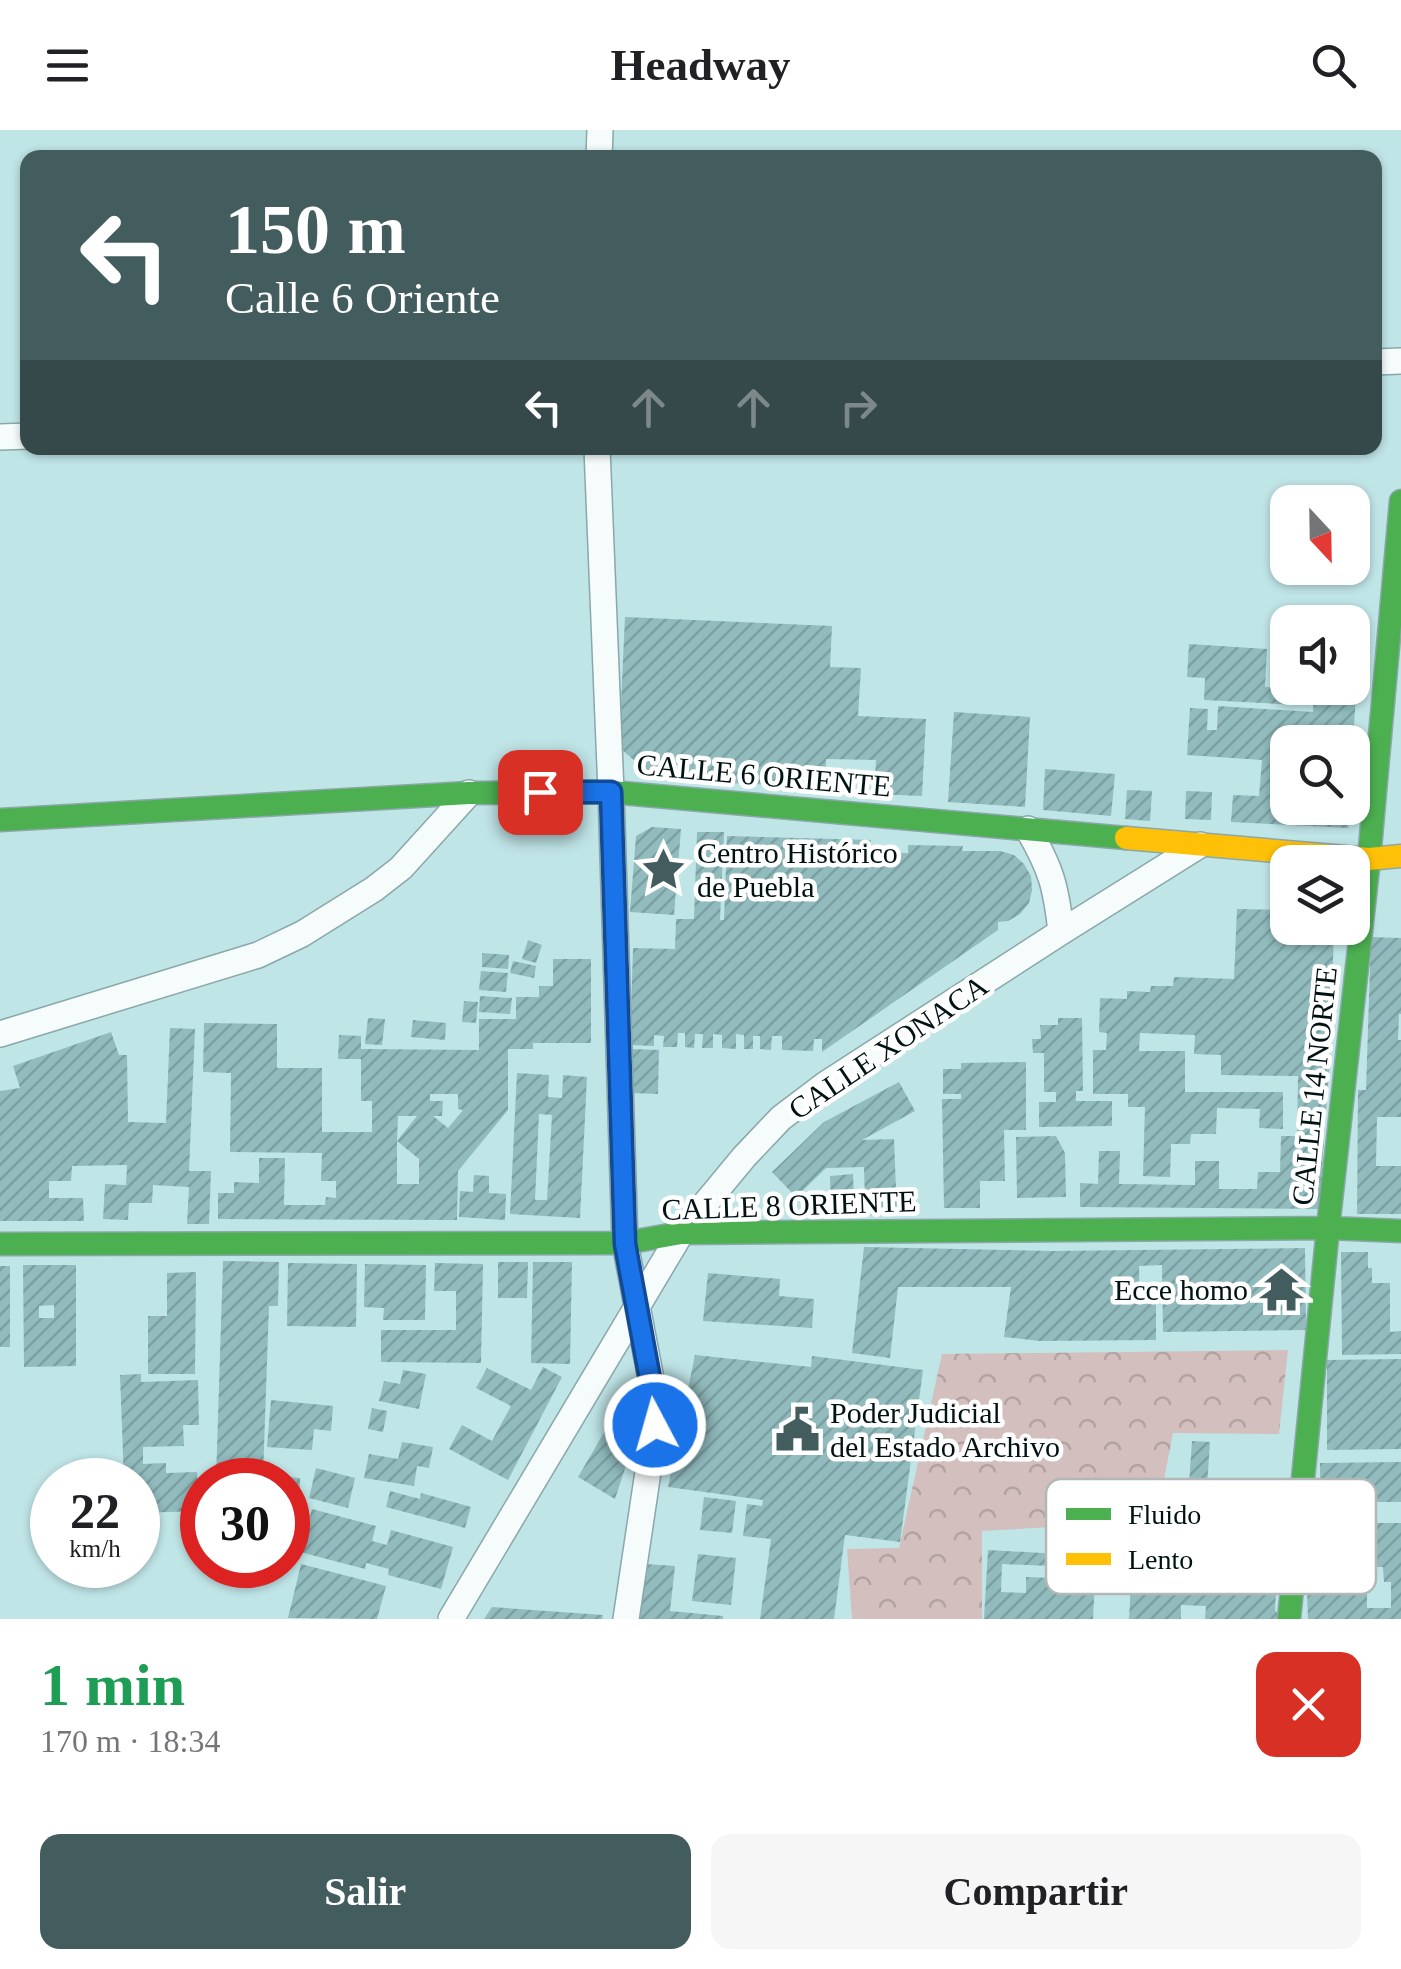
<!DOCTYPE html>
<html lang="es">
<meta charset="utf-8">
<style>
body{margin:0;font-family:"Times New Roman",serif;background:#f6f6f6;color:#202124;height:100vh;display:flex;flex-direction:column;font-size:38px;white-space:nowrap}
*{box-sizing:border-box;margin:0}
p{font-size:32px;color:#757577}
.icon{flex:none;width:55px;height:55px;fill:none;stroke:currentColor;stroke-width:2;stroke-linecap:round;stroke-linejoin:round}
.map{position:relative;height:1489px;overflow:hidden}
.drawer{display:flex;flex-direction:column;background:#fff;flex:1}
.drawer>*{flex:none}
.banner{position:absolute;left:20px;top:20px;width:1362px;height:305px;border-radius:20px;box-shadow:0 2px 8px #0004;background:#435c5e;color:#fff;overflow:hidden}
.needle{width:65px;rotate:158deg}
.buttons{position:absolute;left:1270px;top:355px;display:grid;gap:20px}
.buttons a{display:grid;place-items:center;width:100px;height:100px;border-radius:20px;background:#fff;box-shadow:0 2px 8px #0004;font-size:50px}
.speed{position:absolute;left:30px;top:1328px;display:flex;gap:20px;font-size:50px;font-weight:700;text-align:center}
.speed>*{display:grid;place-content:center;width:130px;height:130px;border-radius:50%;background:#fff;box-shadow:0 2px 8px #0004;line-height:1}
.speed small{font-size:25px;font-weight:400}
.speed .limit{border:15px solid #d22;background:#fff;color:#111}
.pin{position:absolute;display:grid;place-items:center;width:85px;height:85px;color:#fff;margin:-42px;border-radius:20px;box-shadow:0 5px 15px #0006}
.me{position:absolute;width:110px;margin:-55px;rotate:354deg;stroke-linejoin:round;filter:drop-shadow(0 0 8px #0008)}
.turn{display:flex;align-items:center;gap:35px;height:210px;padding:0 40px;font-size:45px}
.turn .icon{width:130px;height:130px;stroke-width:2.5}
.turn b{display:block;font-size:70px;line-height:85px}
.lanes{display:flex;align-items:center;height:95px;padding:0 40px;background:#0003;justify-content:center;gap:50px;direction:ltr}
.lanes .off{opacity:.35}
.round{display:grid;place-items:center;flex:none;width:105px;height:105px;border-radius:20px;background:#f6f6f6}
.headline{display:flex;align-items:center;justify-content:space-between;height:170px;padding:0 40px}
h1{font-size:60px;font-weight:700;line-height:75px;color:#1e9e55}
.button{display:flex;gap:20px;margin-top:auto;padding:20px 40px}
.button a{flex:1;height:115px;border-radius:20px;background:#435c5e;color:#fff;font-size:40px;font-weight:700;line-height:115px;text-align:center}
.button a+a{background:#f6f6f6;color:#202124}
header{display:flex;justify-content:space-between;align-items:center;height:130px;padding:0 40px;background:#fff;font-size:45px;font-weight:700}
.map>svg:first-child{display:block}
</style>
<header><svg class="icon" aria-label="menu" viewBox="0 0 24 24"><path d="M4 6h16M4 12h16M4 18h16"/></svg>Headway<svg class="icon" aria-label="search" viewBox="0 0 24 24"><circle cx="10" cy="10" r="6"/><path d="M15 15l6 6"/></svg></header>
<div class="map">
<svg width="1401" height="1489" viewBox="0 0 1401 1489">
<defs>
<pattern id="park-crowns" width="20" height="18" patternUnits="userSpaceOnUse" patternTransform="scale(2.5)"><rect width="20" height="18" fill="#d2bfbe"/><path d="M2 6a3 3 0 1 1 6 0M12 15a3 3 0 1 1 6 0" fill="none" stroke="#b2a3a2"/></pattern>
<pattern id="building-hatch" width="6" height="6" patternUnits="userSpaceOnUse" patternTransform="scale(2.5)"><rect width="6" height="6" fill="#91bbbd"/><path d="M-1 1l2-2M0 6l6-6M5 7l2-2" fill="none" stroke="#7ba0a2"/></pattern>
</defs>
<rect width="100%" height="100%" fill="#c0e5e7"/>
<!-- park -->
<path fill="url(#park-crowns)" d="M1288,1220l-9,84 -106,-1 -17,88 -174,10v88h-130l-5,-70 52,-1 43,-194z"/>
<!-- building -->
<path fill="url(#building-hatch)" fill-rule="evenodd" d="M625,487l207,9 -2,41 31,1 -3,48 68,3 -4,77 -48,-2 2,-34 -50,-1 -1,28 -169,-7 -37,-33z
M1189,514l78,5 -2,38 36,1 -2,17 -95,-5 1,-22 -18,-1z
M1352,532h6l-5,80h-65v66h61l-1,20 -117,-6 2,-27 26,1 3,-36 -75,-5 3,-47 18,1 -1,21h10l1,-24 95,6 2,-24h37z
M954,582l76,5 -5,90 -77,-5z
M1045,639l70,5 -4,42 -68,-6z
M1127,660l25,1 -2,30 -25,-2z
M1186,661l26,1 -1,28 -26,-1z
M652,697l29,2 -7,86 -44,-3 6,-76z
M697,702h27l-4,88h4l3,-84 144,4 -1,12 38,1v-8l55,1 -1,5h38l14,4 10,9 7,12 1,14 -3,13 -9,11 -12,7 -10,1v8l-176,122v-13h-8l-1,12 -31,-1v-14h-10l-1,14 -11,-1v-13h-7v13h-9v-14l-8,-1v15l-14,-1v-13l-9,-1v14h-11l1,-14h-8l-1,14 -9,-1v-14h-7l-1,14h-14l1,-11 -10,-1v11l-24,-1 3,-97 42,1 1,-30h18z
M1237,779l51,1v18h46l-4,130 -11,151 -239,-2v-24l18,1 1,-33h21l-1,33 76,1v-24h24v28h38l1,-17h22l1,-36h16l1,-60 -77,-1v-20l-27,-1 1,-19 -55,-2 -1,18h46v41h98v37l-24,-1 1,-19 -43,-1 -1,26h-25l-1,10h-19l-1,33 -27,-1 2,-69h-17v-13h-35v-44h13l1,-17 -8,-1 1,-34 27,1v-8l23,1 1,-6h22l1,-9 60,2z
M1371,807l30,1v76h-2l-1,26h3v77h-24l-1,49h25v48h-44l1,-124h8z
M528,810l14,5 -6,18 -14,-4z
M482,823l27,2 -1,14 -26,-2z
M553,829h38v84h-58v6h-25v61l-50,61 -1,49 -239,-1v-26h16v-11l25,1v-25h26l-1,47h41l1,-8 10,1v-17h-15l1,-28 -92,-1 1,-79 -28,-1 1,-49 73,1v44h45v64h50v-31h-11v-42h-23l1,-24 22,1v13l118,1v-31h37v-22h23v-11h14zM430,964h28v15l5,1 -15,18 -15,-12h9l1,-15h-13zM398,986h19l-20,25zM397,1011l22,18v25h-22z
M513,831l23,5 -2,12 -24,-5z
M481,841l27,2 -2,19 -27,-2z
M480,866l32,2 -2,16 -31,-2z
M464,871l14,1 -2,21 -14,-1z
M368,888l17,1 -3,26 -17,-1z
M1058,888h24l1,73h-7v10h36v25l-73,1v-25h17v-10h-12v-39h-11l-1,-14h9l-1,-14h18z
M413,890l33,3 -1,17 -34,-3z
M170,898l25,1 -6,142h22l-2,53h-22l2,-37 -36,-2 -1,18h-23l-1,17 -25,-1 2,-35 21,1 1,-20 -55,1 -1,15h-22v17h34l1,23h-84v-130l20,-3 -7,-22 98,-34 8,23h8l1,67 38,1z
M631,919l28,1 -1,44 -28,-1z
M1026,932v68h-22l1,51h-25v27h-36l-2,-109h19v-5h-18v-25h18v-6z
M517,943l32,2 -1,22 14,1 1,-23 24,2 -7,141 -70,-4zM539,984l13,1 -5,85h-12z
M899,952l16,29 -53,29 32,-1 3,75 -66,3 -1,-41 23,-2 1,26h11l-1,-33 -38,1 -30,29 -24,-25 52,-50z
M1056,1006l9,17 1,44 -49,1 -1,-61z
M474,1045l15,1v17l17,1 -1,26 -46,-3 1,-26 13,1z
M864,1117l188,4 253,-3 1,82 -143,2 -1,-67 -23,1 1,38h16v36l-116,1 -36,-4 7,-50h-113l-8,71 -38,-5z
M1341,1122h27v16h4v15h18v49l11,-1v23l-59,1z
M223,1131l56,1 -1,44h-9l-6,170 4,4h-51z
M498,1132h30l-1,36h-29z
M533,1132h39l-2,102 -39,-1z
M288,1133l69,1 -1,63 -69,-1z
M435,1133l48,1 -2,99 -100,-1v-32h75v-39h-22z
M365,1134l61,1 -1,55h-42l1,-12 -20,-1z
M23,1135h53v101l-52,1zM54,1175v13h-15v-12z
M0,1136h10v81h-10z
M196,1142l-1,102h-47v-58h19v-43z
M708,1143l72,6 -1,17 35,3 -2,29 -109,-7z
M695,1225l116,12 1,-11 111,14 -23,172 -55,-7 -11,84h-74l11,-80 -28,-3 4,-32 15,2 1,-6 -95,-13z
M1401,1229v90l-74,1v-90z
M543,1237l19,10 -54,103 -59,-31 13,-24 30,16 19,-35 -35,-18 11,-20 44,22z
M403,1240l23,4 -7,35 -40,-8 5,-20 16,3z
M141,1244v8l57,-2 1,45h-16l1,21 -41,1v17l23,-1v10l31,-1 2,39 -61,2v-33h-14l-4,-105z
M632,1267l9,5 3,8 -29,89 -37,-22 45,-77z
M271,1270l62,6 -2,25 -17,-2 -2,21 -45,-3z
M372,1278l15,3 -4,21 -15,-3z
M1192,1311l18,1 -3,45 75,4 -7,119 6,9h-76l1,-13 -25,-1v14h-52l3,-54 -36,-2 -3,56h-109l4,-69 91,5 1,-20 48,3 -1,22 18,1 2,-22 38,2zM1002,1434l49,2v12l-25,-1v16l-25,-1z
M402,1312l31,5 -4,21 -12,-2 -3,20 -50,-8 5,-24 29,5z
M1401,1332v40h-63l1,62h11l-1,-15h18v59h24v-26h-7l-1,-15h-10l-1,-22 -17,1v-23h46v96h-93l-1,-31h14l-1,-125z
M316,1338l39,10 -7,30 -39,-10z
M288,1347l12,1 -1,32 -11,-1z
M390,1361l30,8 1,-6 50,14 -6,21 -79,-21z
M704,1367l32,4 -4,32 -32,-3z
M312,1379l64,17 -4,15 15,4 4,-15 62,17 -12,42 -53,-14 1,-6 -23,-6 -1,6 -65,-17z
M698,1424l38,4 -5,47 -39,-4z
M301,1434l85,22 -9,33 -89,-1z
M646,1434l29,2 -5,45 53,5v3h-84z
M492,1477l111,8 -1,4h-118z"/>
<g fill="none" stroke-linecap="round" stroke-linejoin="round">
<defs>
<path id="street" d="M599,28l1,-28
M1375,232l26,-1
M0,307l28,-1
M597,318l14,344 14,451 26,136 4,46 -29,194
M1028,699c23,40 28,57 33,103
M0,904l258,-79 44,-21 72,-45 27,-21 68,-75
M451,1489l230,-386 63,-76 37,-39 45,-34 235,-152 139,-87"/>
<path id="fast" d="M0,690l469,-27 142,-1 515,46
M0,1114l625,-1 56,-10 647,-5 73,3
M1289,1489l39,-391 41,-369 32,-358"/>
<path id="slow" d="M1126,708l243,21 32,-3"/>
</defs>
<!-- street casing -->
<use href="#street" stroke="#8aa7a9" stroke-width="28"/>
<!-- fast casing -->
<use href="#fast" stroke="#8aa7a9" stroke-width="25"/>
<!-- slow casing -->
<use href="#slow" stroke="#8aa7a9" stroke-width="25"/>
<!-- street -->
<use href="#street" stroke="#f6fbfb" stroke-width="25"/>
<!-- fast -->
<use href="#fast" stroke="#4caf50" stroke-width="22"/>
<!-- slow -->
<use href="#slow" stroke="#ffc107" stroke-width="22"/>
</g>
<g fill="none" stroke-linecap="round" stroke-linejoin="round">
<defs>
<path id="route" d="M540,662h71l14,452 25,135 5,46"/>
</defs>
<!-- route casing -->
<use href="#route" stroke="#114b97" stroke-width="25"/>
<!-- route -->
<use href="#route" stroke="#1a73e8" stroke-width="18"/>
</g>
<!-- icons -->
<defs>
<symbol id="sight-bare" viewBox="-9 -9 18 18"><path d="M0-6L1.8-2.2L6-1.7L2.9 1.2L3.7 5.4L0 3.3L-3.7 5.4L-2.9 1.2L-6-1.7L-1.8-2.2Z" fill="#435c5e" stroke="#fff" stroke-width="2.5" paint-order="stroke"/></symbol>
<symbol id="temple-bare" viewBox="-9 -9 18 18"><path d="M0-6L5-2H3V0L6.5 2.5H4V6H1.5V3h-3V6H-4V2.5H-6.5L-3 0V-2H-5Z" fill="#435c5e" stroke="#fff" stroke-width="2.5" paint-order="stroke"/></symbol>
<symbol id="civic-bare" viewBox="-9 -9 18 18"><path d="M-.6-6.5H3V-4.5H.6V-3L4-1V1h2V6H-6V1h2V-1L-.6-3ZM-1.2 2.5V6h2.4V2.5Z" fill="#435c5e" stroke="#fff" stroke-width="2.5" paint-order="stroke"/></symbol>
</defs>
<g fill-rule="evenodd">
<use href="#sight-bare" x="632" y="708" width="63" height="63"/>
<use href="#temple-bare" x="1250" y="1128" width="63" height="63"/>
<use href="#civic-bare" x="766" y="1268" width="63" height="63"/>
</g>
<g text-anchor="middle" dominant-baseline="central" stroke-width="9" stroke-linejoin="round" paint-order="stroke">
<!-- street labels -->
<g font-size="30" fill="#001214" stroke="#fff">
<text transform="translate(764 645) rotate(5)">CALLE 6 ORIENTE</text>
<text transform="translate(888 917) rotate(-34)">CALLE XONACA</text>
<text transform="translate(1314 956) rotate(-84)">CALLE 14 NORTE</text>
<text transform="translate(789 1075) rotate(-2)">CALLE 8 ORIENTE</text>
</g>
<!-- poi labels -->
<g font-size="30" fill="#001214" stroke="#fff" text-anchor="start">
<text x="697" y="722">Centro Histórico<tspan x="697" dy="34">de Puebla</tspan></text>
<text x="1248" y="1159" text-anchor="end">Ecce homo</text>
<text x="830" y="1282">Poder Judicial<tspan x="830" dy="34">del Estado Archivo</tspan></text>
</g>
</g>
<!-- legend -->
<rect x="1046" y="1349" width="330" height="115" rx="15" fill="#fff" stroke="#b2b8b8" stroke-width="2.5"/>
<rect x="1066" y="1378" width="45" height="12" fill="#4caf50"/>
<rect x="1066" y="1423" width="45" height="12" fill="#ffc107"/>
<g font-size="28" fill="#001214">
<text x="1128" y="1394">Fluido</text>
<text x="1128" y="1439">Lento</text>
</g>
</svg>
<div class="buttons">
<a><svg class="needle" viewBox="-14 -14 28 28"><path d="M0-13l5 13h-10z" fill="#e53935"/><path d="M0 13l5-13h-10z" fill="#757577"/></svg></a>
<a><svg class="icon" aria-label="sound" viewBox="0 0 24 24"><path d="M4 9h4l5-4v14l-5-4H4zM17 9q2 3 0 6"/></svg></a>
<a><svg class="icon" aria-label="search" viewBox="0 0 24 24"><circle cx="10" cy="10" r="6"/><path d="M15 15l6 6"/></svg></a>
<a><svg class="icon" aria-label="layers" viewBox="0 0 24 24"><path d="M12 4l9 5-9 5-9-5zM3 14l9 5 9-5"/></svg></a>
</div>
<div class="speed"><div>22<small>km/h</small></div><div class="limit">30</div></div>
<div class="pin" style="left:540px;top:662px;background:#d93025"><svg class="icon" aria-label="arrive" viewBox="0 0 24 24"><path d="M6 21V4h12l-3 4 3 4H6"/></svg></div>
<svg class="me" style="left:655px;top:1295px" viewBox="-20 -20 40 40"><circle r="17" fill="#1a73e8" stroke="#fff" stroke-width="3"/><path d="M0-11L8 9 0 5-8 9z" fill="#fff"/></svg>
<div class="banner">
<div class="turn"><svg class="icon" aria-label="left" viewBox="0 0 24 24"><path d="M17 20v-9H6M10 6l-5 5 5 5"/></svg><div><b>150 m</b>Calle 6 Oriente</div></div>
<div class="lanes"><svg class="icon" aria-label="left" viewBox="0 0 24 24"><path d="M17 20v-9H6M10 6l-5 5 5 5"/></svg><svg class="icon off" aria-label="ahead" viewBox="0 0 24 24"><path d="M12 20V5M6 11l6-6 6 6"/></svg><svg class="icon off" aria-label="ahead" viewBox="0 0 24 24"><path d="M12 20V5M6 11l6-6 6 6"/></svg><svg class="icon off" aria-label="right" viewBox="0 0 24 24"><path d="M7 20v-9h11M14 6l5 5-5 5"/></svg></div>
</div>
</div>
<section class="drawer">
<div class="headline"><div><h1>1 min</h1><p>170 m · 18:34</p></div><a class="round" style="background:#d93025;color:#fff"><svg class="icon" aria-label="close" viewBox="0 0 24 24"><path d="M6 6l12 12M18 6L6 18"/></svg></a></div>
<div class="button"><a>Salir</a><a>Compartir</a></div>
</section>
